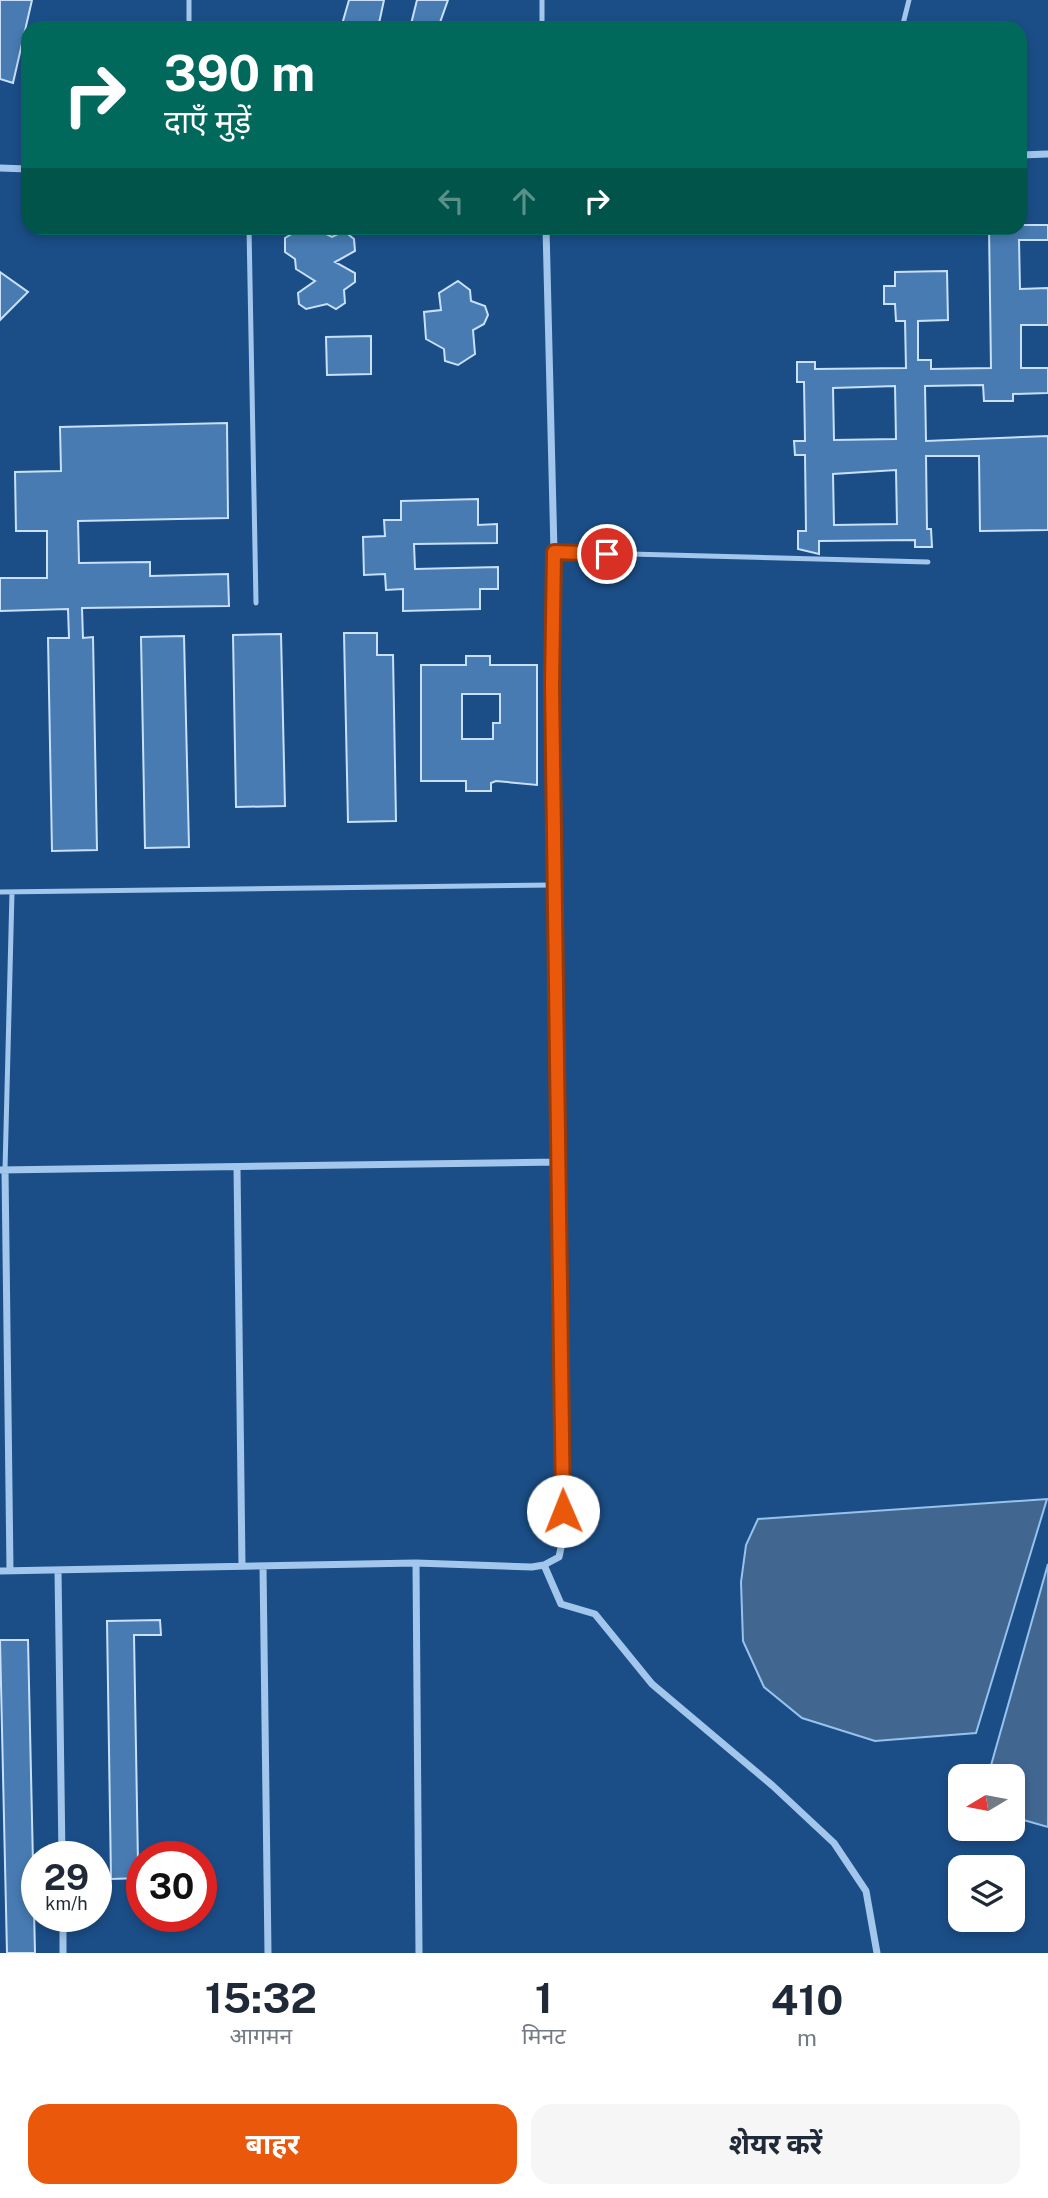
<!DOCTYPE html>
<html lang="hi">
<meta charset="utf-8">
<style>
body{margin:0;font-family:"Public Sans","Noto Sans Devanagari",sans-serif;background:#f6f6f7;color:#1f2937;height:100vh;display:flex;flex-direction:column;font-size:26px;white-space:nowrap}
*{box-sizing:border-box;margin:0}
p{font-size:23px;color:#747a83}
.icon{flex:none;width:38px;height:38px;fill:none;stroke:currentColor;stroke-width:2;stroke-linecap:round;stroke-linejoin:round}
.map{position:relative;height:1953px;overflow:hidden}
.panel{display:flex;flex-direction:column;background:#fff;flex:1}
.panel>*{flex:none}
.guide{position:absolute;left:21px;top:21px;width:1006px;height:214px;border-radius:21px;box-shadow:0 4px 10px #0003;background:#00695c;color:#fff;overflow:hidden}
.needle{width:46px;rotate:260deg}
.tools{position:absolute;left:948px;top:1764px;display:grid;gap:14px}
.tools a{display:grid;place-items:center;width:77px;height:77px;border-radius:14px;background:#fff;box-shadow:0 4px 10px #0003;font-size:35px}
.speed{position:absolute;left:21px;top:1841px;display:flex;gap:14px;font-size:35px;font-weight:700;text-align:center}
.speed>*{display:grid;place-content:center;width:91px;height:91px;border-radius:50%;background:#fff;box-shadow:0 4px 10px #0003;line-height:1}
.speed small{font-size:18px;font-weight:400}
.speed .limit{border:10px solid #d22;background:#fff;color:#111}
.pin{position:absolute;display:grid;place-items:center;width:60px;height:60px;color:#fff;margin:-30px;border:4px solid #fff;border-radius:50%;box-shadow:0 2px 7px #0007}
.me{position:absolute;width:77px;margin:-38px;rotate:359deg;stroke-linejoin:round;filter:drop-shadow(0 0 5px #0008)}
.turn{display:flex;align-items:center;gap:24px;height:147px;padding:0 28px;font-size:32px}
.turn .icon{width:91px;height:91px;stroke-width:2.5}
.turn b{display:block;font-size:49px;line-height:60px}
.lanes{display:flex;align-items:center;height:66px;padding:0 28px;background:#0003;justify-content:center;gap:35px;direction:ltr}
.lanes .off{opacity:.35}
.eta{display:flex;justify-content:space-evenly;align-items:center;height:119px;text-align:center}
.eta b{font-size:42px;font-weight:700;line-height:49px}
.action{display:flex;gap:14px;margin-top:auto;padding:14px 28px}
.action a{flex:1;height:80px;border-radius:21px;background:#ea580c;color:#fff;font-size:28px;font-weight:700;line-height:80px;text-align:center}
.action a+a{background:#f6f6f7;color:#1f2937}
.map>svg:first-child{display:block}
</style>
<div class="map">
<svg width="1048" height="1953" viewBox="0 0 1048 1953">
<rect width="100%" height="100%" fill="#1b4e87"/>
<!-- water -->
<path fill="#416690" stroke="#96c2ee" stroke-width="2" d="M1047,1499l-71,234 -101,8 -73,-23 -38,-31 -21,-46 -2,-59 5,-37 12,-26z
M1048,1564v263l-35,-10v-41h-25z"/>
<!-- building -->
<path fill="#477bb2" stroke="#c8e0f9" stroke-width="2" fill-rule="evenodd" d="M0,0h32l-19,83 -13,-4z
M349,0h35l-6,28h-37z
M417,0h31l-10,28h-28z
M1020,225h28v15h-29l1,49 28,-1v37h-27v43h27v25l-35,1v7h-29l-1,-16 -58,1 1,55 122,-5v94l-68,1 -1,-75h-53l1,73h4l1,18h-17v-7l-96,1v13l-21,-5v-18h8l-1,-76h-10l-1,-14h11l-1,-59h-7v-20h18v7l91,-1 -1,-47h-9l-1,-17h-11v-18h11v-14l52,-1 1,49 -30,1v39h13v9l60,-1 -2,-140zM895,386l1,53 -62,1 -1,-52zM896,470l1,54 -63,1 -1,-51z
M295,228h19l18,9 12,-6 10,8 1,12 -20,11 20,11v9l-11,8 1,13 -9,6 -9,-5 -21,5 -7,-5 -1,-11 17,-12 -19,-12 -1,-10 -10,-7v-14l10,-6z
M0,272l28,20 -28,28z
M458,281l12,9 1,11 14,5 3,9 -4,9 -11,6 2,24 -17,11 -13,-4 -1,-12 -18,-10 -2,-27 17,-2 -2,-17z
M371,336v38l-44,1 -1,-38z
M227,423l1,95 -150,3 1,42 71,-1v14l78,-2 1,32 -147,2 1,30 10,-1 4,213 -45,1 -4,-213h21l-1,-29 -68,2v-33h47v-47h-31l-1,-59 46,-1 -1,-44z
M478,499v26l19,-1v19l-83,1 1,25 83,-2v22h-18v20l-77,2v-22l-17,1 -1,-16 -21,1 -1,-38 22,-1 -1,-16h17v-19z
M344,633h33v22h16l3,166 -48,1z
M281,634l4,172 -49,1 -3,-172z
M184,636l5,211 -44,1 -4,-211z
M466,656h24v9h47v120l-41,-4 -5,2v8h-25v-10h-45v-116h45zM462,694h38v29h-7v16h-31z
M160,1620l1,15h-27l4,229h4v14l-31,1 -4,-258z
M0,1640h28l7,313h-28z"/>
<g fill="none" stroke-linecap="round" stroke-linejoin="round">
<!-- service -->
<path stroke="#a3c7ec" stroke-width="5" d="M189,0v28
M542,0v28
M902,28l7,-28
M249,228l7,375
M554,552l374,10
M0,892l554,-7
M5,1170l7,-278"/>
<!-- minor -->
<path stroke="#a3c7ec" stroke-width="7" d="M1020,155l28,-1
M0,168l28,1
M237,1167l5,399
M0,1170l557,-8
M5,1170l5,400
M416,1563l3,390
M544,1565l17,39 34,10 57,70 121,102 61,57 32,48 11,62
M263,1566l5,387
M58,1570l4,287
M0,1571l416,-8 116,4 12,-2 15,-8 4,-19 -11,-853 2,-133 -8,-324
M63,1916v37"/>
</g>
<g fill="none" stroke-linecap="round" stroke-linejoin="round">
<defs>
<path id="route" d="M563,1511l-11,-826 2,-133 53,2"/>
</defs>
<!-- route casing -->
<use href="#route" stroke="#983908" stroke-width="18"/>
<!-- route -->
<use href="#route" stroke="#ea580c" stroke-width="12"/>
</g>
</svg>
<div class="tools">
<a><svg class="needle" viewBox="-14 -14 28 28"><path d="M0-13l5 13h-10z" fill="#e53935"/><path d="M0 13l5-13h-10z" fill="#747a83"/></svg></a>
<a><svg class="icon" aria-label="layers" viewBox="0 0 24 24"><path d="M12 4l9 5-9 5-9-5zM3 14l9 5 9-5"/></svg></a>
</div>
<div class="speed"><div>29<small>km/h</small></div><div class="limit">30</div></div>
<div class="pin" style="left:607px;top:554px;background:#d93025"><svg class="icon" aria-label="arrive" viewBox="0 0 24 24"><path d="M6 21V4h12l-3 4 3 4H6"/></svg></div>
<svg class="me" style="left:563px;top:1511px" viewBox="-20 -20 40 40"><circle r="19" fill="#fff"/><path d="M0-13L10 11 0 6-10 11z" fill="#ea580c"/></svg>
<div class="guide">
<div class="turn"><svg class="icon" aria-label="right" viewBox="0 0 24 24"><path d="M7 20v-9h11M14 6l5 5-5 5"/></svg><div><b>390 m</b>दाएँ मुड़ें</div></div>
<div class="lanes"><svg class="icon off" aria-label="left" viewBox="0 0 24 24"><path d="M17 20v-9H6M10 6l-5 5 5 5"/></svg><svg class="icon off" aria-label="ahead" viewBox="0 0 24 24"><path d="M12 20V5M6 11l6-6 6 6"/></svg><svg class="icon" aria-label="right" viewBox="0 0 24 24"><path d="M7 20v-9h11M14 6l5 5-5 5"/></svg></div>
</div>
</div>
<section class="panel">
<div class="eta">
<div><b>15:32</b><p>आगमन</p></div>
<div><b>1</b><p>मिनट</p></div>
<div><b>410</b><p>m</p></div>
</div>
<div class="action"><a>बाहर</a><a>शेयर करें</a></div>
</section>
